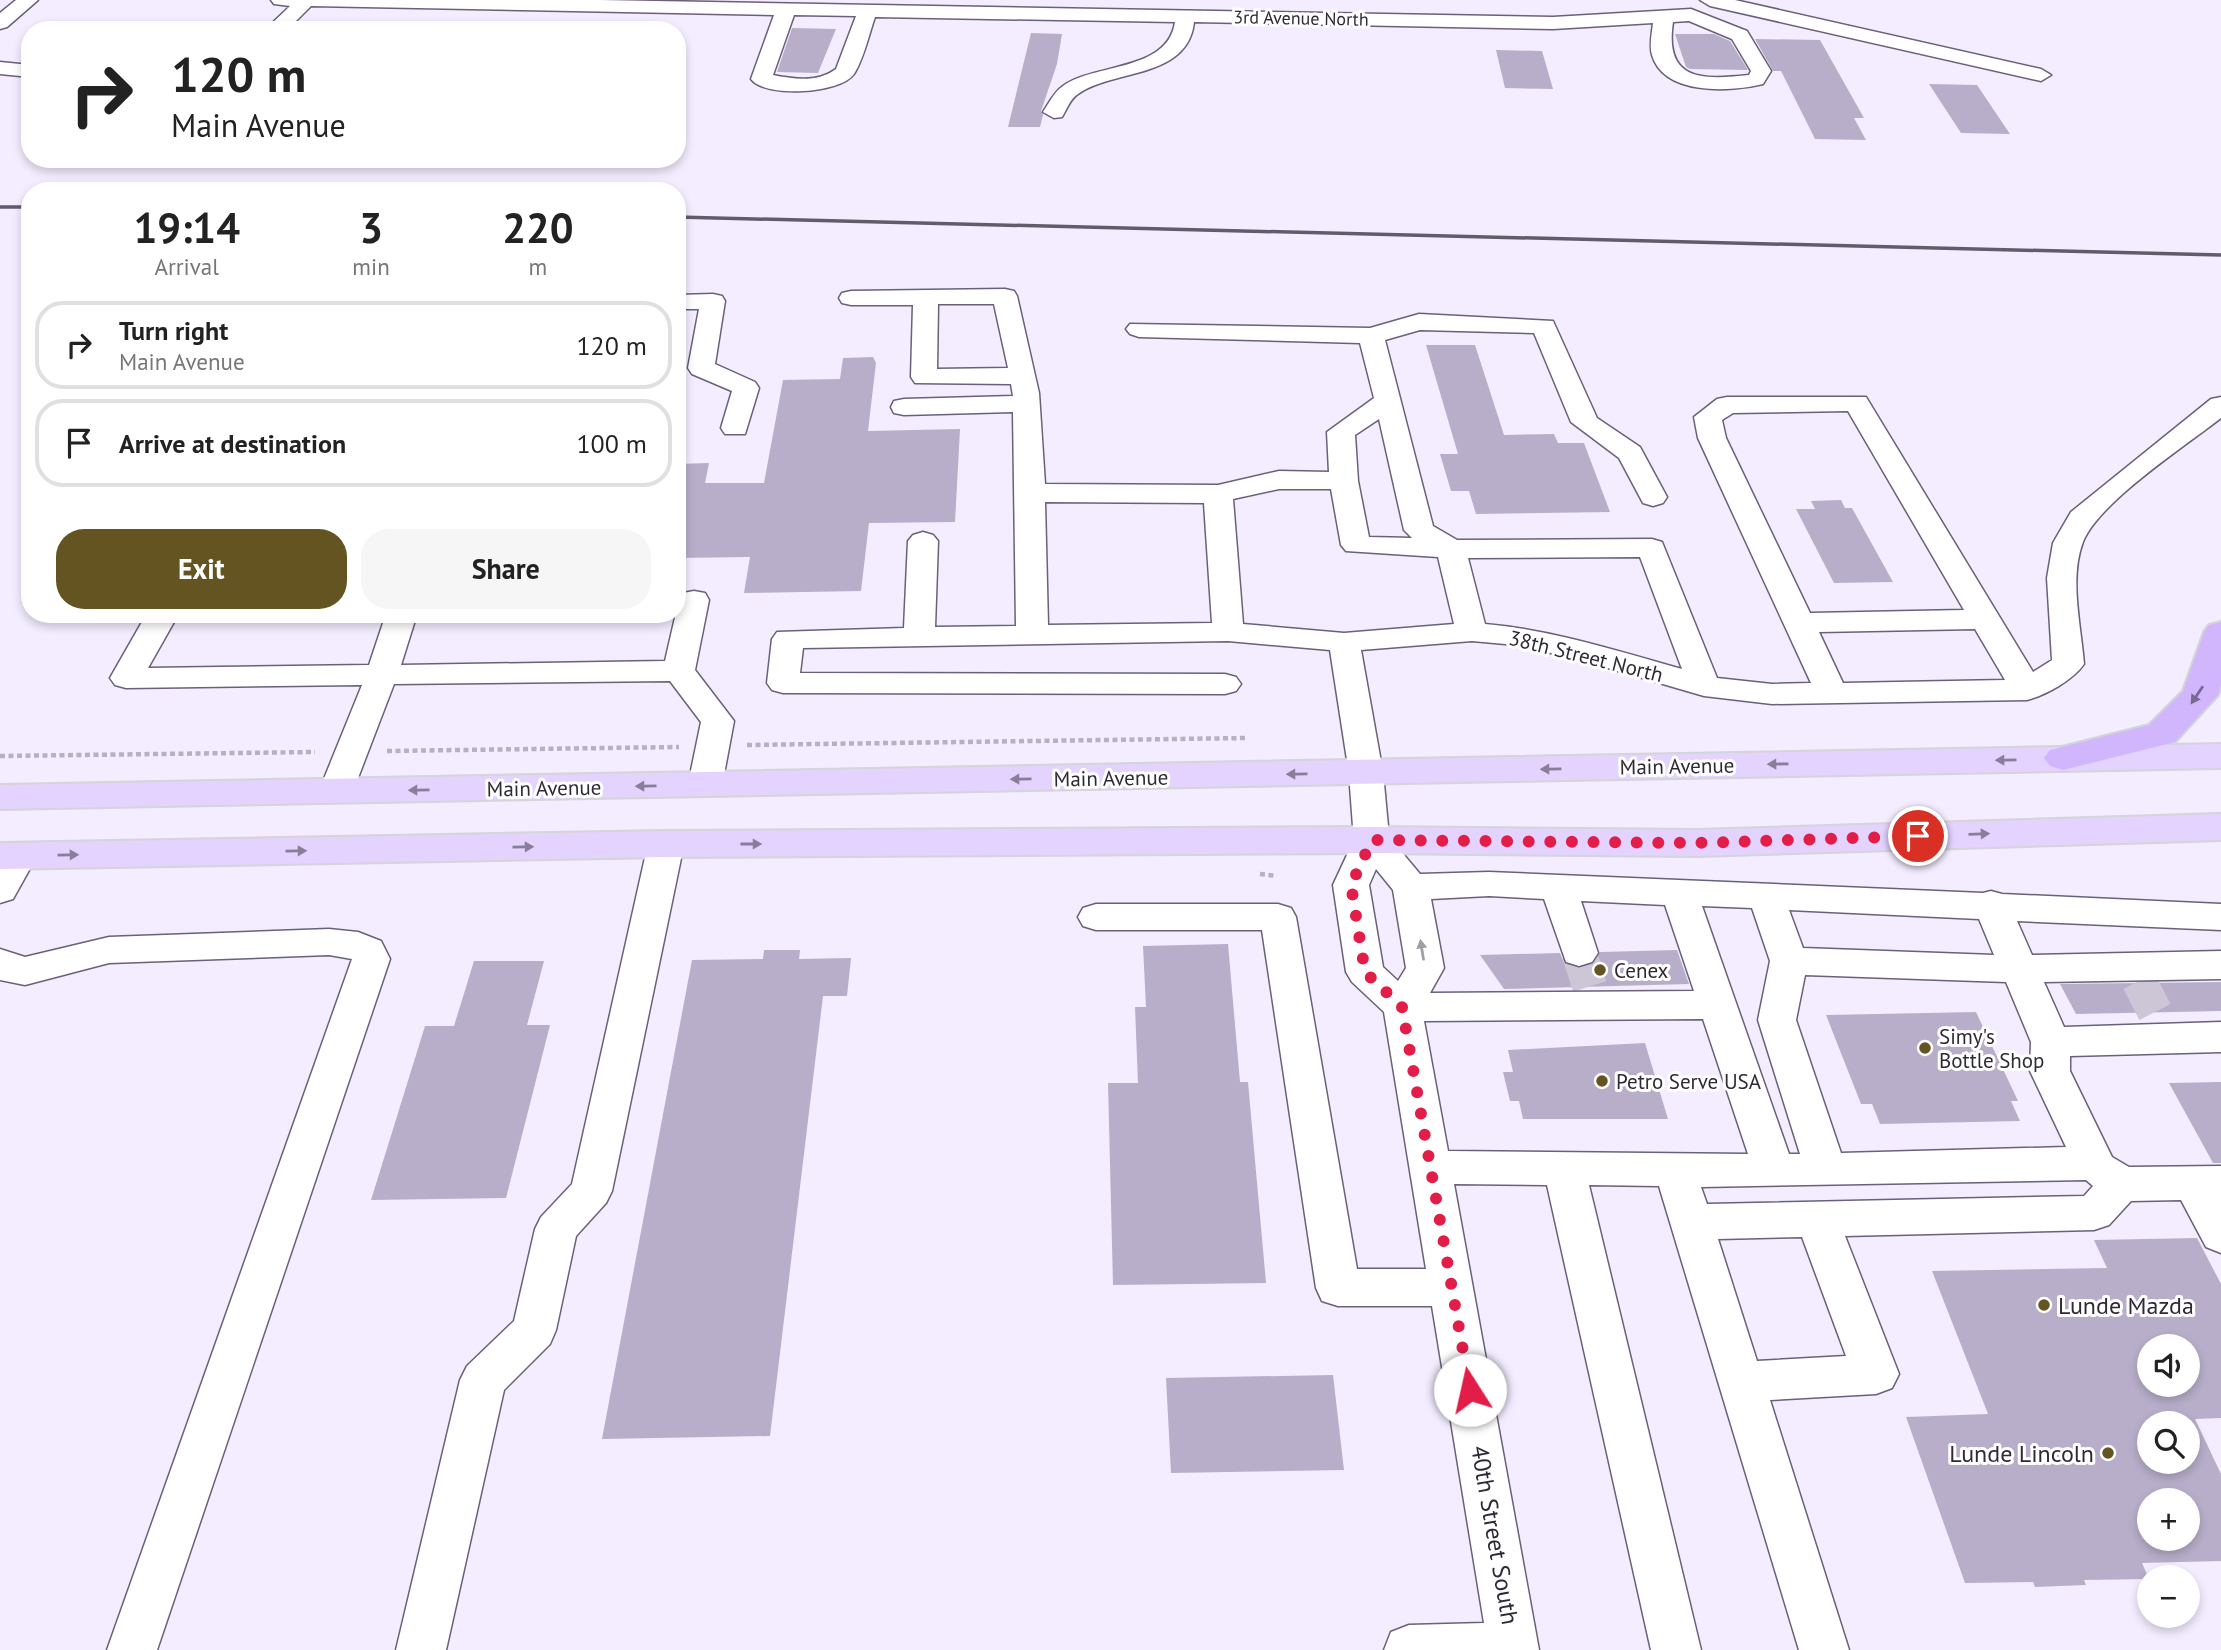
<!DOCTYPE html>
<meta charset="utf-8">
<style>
body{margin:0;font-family:"PT Sans",sans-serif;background:#f6f6f6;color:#222;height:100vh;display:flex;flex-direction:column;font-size:26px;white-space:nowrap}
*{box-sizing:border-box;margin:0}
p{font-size:23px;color:#767676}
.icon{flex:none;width:38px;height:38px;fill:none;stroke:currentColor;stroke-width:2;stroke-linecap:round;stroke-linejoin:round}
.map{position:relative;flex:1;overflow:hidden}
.drawer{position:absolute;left:21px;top:182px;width:665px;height:441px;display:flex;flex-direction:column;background:#fff;border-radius:28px;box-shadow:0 4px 10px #0003}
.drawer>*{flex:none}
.guide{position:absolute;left:21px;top:21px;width:665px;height:147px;border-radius:28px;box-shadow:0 4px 10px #0003;background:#fff;color:#222;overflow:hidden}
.tools{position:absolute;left:2137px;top:1334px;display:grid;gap:14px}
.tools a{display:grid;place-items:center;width:63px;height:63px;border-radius:50%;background:#fff;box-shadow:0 4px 10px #0003;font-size:35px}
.pin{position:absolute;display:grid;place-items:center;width:60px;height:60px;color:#fff;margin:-30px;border:4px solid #fff;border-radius:50%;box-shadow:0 2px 7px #0007}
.me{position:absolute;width:77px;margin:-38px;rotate:350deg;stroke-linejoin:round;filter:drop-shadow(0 0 5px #0008)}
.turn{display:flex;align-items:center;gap:24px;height:147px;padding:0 35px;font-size:32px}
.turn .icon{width:91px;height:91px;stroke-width:2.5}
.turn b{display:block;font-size:49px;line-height:60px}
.eta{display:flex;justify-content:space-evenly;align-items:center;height:119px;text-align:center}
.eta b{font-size:42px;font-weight:700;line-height:49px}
.cta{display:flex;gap:14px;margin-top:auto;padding:14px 35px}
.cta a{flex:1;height:80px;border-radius:28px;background:#645421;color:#fff;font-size:28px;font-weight:700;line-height:80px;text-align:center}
.cta a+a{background:#f6f6f6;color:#222}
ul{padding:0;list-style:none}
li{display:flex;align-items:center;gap:21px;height:88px;margin:0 14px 10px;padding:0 21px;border:4px solid #e0e0e0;border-radius:28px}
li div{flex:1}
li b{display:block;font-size:26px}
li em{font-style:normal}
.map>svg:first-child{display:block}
</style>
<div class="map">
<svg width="2221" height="1650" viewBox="0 0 2221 1650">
<rect width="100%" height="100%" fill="#f3edff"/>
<!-- building -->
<path fill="#b8aeca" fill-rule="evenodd" d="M792,28l44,1 -18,44 -41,-1z
M1031,33l31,1 -5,30 -16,47 2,4 -3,12h-32z
M1675,34h39l16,7 18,29 -58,-1 -4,-2z
M1755,39l65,1 44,78h-10l12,22 -51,-1 -34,-68h-8z
M1496,50l46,1 11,38 -48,-1z
M1929,84l48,1 33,49 -49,-1z
M1426,345h49l29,90 50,-1 4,9h26l26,69 -134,2 -7,-23h-18l-11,-37h18z
M873,357l3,6 -8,68 92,-2 -5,93 -86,1 -8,68 -117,2 6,-36 -73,1v-94l32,-1 -4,20h59l19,-103 57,-1 3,-21z
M1841,500l4,8h7l41,74 -59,1 -38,-74h19l-4,-8z
M1228,944l12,138h8l18,201 -153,2 -5,-202h30l-3,-76h11l-3,-61z
M764,950h36l-1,9 52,-1 -4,38h-24l-53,440 -168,3 90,-479 71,-1z
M1677,950l12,34 -185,5 -24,-34 80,-2 5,12 15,4 14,-6 6,-11z
M474,961h70l-17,64h23l-44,173 -135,2 54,-174h29z
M2221,982v29l-145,3 -16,-30z
M1976,1012l42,89h-7l9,20 -140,3 -8,-20h-11l-35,-89z
M1645,1043l23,76h-145l-4,-18h-9l-7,-29h10l-5,-22z
M2221,1082v81h-8l-44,-80z
M2197,1238l24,46v134l-26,1 26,55v87l-79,2 7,16 -65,1 2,5 -51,2 -2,-5 -68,1 -59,-166 82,-3 -56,-143 175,-3 -13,-28zM2149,1346h39v38h-39zM2149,1423h39v38h-39zM2149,1500h39v38h-39z
M1333,1375l11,95 -173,3 -5,-95z"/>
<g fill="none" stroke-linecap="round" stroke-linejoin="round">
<!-- minor-tunnel -->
<path stroke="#ccc6d7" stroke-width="35" stroke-dasharray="35 18" stroke-linecap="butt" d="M1579,953l11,34
M2139,981l16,31"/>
<defs>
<path id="minor" d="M16,0h22l-31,27 -7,2v-16z
M271,0h329l953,17 138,-8 56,22 24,40 -8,13c-32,8 -99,12 -111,-29 -3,-10 0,-22 1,-32l-100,6 -359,-7c-6,57 -81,47 -116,72 -8,5 -11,15 -16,23l-8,1 -11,-6c6,-9 11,-20 20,-26 31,-23 105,-14 112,-64l-300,-5c-6,17 -11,41 -21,57 -14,20 -89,24 -103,5l23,-64 -463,-9 -24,24h-22l25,-24 -16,-2zM794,15l62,1 -20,53c-19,14 -42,10 -63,6zM1689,21l43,18 19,32 -2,4c-47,5 -85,6 -76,-53z
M1700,0h35l306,69 10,6 -10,6 -331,-75z
M0,62l30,3v12l-30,-3z
M1005,289l9,2 3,5 22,97 6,91 173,1 61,-14 50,1 -2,-40 47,-34 -14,-55 -221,-6 -9,-3 -4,-5 4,-5 240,4 49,-14 134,7 44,97 43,29 27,50 -4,6 -10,3 -10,-3 -24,-45 -48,-36 -37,-89 -114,-3 -35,10 48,186 24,14 195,-1 10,3 55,136 55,6 39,-1 -113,-245 -4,-21 23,-18 10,-2h139l167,275 19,-12 -5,-82 6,-35 18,-31 140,-113 10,-2v21c-36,28 -123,85 -138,124 -14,36 -2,84 1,122 -11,16 -38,31 -57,36l-255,4 -68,-8 -127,-37 -61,-14 -44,-4 -111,9 22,123 6,64 31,37 69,-2 494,21 8,-2 11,3 219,10v26l-204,-9 15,34 189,-4v28l-177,3 20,45 157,-5v30l-151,4v15l42,86 17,10 92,-1v87l-15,-6 -25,-47 -50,1 -22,24 -15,5 -249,6 54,138 -7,14 -16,6 -106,6 79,250h-50l-140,-464 -70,-1 112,465h-50l-104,-465 -93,-1 85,466h-155l7,-18 18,-7 75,-2 -52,-317h-94l-16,-5 -6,-13 -54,-358h-166l-13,-4 -5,-9 5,-9 13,-4h182l13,4 5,9 61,352h69l-42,-257 -32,-30 -6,-10 -13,-87 21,-45 -5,-67 -19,-123 -102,-9 -425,7 -3,25 425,1 11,3 5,7 -5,7 -11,3 -442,-1 -11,-3 -5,-7 5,-44 5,-7 127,-4 4,-87 5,-6 10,-3 10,3 5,6 -3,86 81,-1 -3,-214 -109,3 -10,-2 -3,-6 3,-6 10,-2 109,-3 -2,-12 -96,-1 -4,-6 2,-72h-62l-9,-2 -3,-5 3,-5 9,-2zM938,304h56l14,64 -71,1zM1848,411l116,199 -154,3 -84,-175 -4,-18 11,-7zM1379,419l25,111 8,8 -43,-1 -11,-56 -3,-46zM1279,489h52l10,56 5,6 92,6 16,67 -110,9 -101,-9 -10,-125zM1045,502l159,1 8,120 -164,2zM1640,557l42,112c-65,-18 -129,-39 -197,-45l-17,-66zM1975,629l30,51 -162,3 -24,-51zM1376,869l17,21 13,78 -8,13 -15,-14 -14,-82zM1489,896l55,3 22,63 13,4 13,-4 6,-9 -17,-52 84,4 29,86 -264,2 14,-25 -13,-69zM1702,906l50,2 18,53 -12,59 42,134h-11zM1789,910l190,9 15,36 -191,-7zM1805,975l201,7 25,60 -1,29 36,76 -225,6 -45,-133zM1703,1019l45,135 -300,-3 -24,-130zM2086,1180l7,6 -9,10 -377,8 -6,-17zM1802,1237l44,119 -89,5 -39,-122z
M713,294l9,2 3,5 -10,63 40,18 4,6 -14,46h-20l-4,-6 11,-37 -40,-17 -4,-6 11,-59h-22v-14z
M694,591l11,2 4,7 -14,70 39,51 -12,64 -5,8 -12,3 -12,-3 -5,-8 13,-63 -31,-41 -276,3 -41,107 -5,8 -12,3 -12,-3 -5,-8 43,-106 -236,3 -11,-3 -5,-7 32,-56 10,-8 17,1 5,7 -26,46 221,-3 17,-51h31l-16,51 264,-4 14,-61 4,-7z
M666,832l13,4 5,8 -72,347 -6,12 -30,33 -20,94 -6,14 -46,46 -58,260h-50l64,-270 7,-14 47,-45 21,-92 6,-12 31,-33 76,-340 5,-8z
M19,844l13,3 5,9 -24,43 -13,4v-45l6,-11z
M329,929l29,3 23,9 9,18 -233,691h-50l245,-691 -23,-4 -220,8 -84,22 -25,-5v-31l25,8 84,-20z"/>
<path id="major" d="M2221,744v24l-2221,41v-24z
M2221,814v26l-524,16 -325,-3 -706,4 -666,12v-26l666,-12 706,-4 325,3z"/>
<path id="highway" d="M2221,622v63l-3,10 -43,47 -112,28 -13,-4 -6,-8 6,-8 99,-25 34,-34 21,-59 5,-7z"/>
</defs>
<!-- minor casing -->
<use href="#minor" stroke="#6a607a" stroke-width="3"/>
<!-- major casing -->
<use href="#major" stroke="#d5d4d7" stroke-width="4"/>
<!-- highway casing -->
<use href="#highway" stroke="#d5d4d7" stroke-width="4"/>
<!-- path -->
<path stroke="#b6b1c1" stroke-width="4.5" stroke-dasharray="5 3.5" stroke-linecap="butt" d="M747,745l500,-7
M387,751l292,-4
M0,756l315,-4
M1260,874l17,2"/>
<!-- minor -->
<use href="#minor" fill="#fff" fill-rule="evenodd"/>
<!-- major -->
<use href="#major" fill="#e3d3fe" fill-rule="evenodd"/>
<!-- highway -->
<use href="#highway" fill="#d1b6fe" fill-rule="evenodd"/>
<!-- rail -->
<path stroke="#615c69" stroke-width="3.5" d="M0,207h30
M677,217l1544,38"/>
</g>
<!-- one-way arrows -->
<defs><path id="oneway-solid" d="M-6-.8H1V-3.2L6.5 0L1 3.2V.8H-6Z" transform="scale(1.75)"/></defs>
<use fill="#77698f" href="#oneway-solid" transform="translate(2197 695) rotate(124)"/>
<g fill="#887e9a">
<use href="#oneway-solid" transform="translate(2006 760) rotate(179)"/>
<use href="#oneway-solid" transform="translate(1778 764) rotate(179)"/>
<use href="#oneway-solid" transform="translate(1551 769) rotate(179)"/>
<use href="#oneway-solid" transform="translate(1297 774) rotate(179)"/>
<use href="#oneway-solid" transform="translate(1021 779) rotate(179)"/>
<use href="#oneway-solid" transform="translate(646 786) rotate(179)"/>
<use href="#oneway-solid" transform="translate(419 790) rotate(179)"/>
<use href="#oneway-solid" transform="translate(1979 834) rotate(-2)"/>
<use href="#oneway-solid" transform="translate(751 844)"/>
<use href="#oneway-solid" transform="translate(523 847) rotate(-1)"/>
<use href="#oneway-solid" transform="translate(296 851) rotate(-1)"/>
<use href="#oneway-solid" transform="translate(68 855) rotate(-1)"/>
</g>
<use fill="#a19fa4" href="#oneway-solid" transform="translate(1422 950) rotate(-99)"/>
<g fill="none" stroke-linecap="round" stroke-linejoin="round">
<!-- route -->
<path stroke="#e11d48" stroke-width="12" stroke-dasharray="0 21.6" d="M1470,1390l-68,-383 -37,-35 -14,-87 21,-45 325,3 221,-7"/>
</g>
<!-- markers -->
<g fill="#645421" stroke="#fff" stroke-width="2.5">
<circle cx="1600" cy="970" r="7"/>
<circle cx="1925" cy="1048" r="7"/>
<circle cx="1602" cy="1081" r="7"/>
<circle cx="2044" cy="1305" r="7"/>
<circle cx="2108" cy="1453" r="7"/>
</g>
<g text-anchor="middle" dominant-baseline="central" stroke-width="6" stroke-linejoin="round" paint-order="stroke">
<!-- far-street labels -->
<g font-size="18" fill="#2e2a35" stroke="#fff">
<text transform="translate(1301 18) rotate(1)">3rd Avenue North</text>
</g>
<!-- street labels -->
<g font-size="21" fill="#2e2a35" stroke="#fff">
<text transform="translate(1586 656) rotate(14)">38th Street North</text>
<text transform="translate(1677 766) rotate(-1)">Main Avenue</text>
<text transform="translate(1111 778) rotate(-1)">Main Avenue</text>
<text transform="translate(544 788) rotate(-1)">Main Avenue</text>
</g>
<!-- poi labels -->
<g font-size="21" fill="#2e2a35" stroke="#fff" text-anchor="start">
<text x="1614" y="970">Cenex</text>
<text x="1939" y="1036">Simy's<tspan x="1939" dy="24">Bottle Shop</tspan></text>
<text x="1616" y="1081">Petro Serve USA</text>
</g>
<!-- near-poi labels -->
<g font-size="24" fill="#2e2a35" stroke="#fff" text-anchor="start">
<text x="2058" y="1305">Lunde Mazda</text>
<text x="2094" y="1453" text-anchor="end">Lunde Lincoln</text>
</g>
<!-- near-street labels -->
<g font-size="24" fill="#2e2a35" stroke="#fff">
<text transform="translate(1495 1535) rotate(80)">40th Street South</text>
</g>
</g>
</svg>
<div class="tools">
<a><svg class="icon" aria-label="sound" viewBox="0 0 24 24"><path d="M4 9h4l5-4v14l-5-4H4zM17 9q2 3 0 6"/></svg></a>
<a><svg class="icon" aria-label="search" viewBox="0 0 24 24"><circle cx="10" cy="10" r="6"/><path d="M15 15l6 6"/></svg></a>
<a>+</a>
<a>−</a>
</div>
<div class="pin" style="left:1918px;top:836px;background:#d93025"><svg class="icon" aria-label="arrive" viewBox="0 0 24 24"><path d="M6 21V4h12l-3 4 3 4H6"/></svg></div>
<svg class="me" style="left:1470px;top:1390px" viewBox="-20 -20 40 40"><circle r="19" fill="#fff"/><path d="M0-13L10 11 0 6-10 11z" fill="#e11d48"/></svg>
<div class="guide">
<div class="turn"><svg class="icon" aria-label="right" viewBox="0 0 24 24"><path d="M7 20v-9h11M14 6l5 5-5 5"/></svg><div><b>120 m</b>Main Avenue</div></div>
</div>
<section class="drawer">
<div class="eta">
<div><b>19:14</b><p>Arrival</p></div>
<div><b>3</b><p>min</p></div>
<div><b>220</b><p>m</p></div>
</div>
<ul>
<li><svg class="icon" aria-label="right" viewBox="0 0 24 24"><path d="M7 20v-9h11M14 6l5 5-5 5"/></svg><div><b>Turn right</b><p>Main Avenue</p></div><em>120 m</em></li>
<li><svg class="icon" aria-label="arrive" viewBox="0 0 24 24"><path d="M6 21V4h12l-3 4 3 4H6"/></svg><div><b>Arrive at destination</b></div><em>100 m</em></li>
</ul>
<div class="cta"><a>Exit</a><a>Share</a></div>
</section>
</div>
